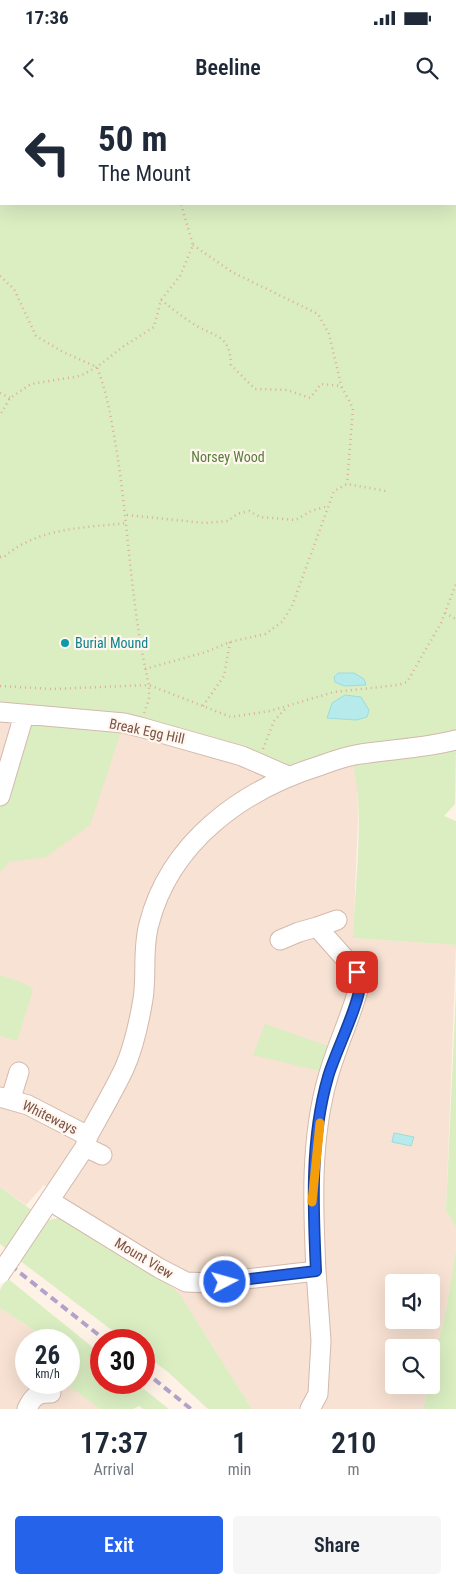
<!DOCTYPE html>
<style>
body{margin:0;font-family:"Roboto Condensed",sans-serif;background:#f6f6f7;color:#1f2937;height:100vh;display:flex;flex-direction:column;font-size:19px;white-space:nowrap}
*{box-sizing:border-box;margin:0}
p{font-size:16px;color:#747a83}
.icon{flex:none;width:28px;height:28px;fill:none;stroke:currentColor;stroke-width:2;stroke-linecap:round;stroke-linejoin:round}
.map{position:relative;height:1309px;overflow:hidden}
.details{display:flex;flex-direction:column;background:#fff;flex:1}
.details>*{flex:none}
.top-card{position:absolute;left:0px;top:0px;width:456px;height:105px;box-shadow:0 5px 20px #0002;background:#fff;color:#1f2937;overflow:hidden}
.tools{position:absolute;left:385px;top:1174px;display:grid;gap:10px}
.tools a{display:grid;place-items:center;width:55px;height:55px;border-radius:5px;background:#fff;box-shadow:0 5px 20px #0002;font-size:25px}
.speed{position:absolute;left:15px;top:1229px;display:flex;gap:10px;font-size:25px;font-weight:700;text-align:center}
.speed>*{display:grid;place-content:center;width:65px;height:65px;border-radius:50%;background:#fff;box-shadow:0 5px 20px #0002;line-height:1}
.speed small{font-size:12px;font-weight:400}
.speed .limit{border:8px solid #d22;background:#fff;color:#111}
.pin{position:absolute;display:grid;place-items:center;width:42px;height:42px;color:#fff;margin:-21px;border-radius:10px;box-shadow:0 2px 8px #0006}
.me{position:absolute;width:55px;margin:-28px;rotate:84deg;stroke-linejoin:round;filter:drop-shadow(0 0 4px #0008)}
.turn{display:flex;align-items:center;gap:18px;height:105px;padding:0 15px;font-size:22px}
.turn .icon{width:65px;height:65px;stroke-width:2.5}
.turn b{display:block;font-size:35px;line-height:42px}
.eta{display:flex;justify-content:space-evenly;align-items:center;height:85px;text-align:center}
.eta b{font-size:30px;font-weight:600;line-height:35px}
.primary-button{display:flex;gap:10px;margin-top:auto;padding:10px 15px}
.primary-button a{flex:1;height:58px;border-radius:5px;background:#2563eb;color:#fff;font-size:20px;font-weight:600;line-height:58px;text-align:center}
.primary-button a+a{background:#f6f6f7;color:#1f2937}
.status{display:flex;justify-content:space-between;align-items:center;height:35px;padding:0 25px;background:#fff;direction:ltr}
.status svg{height:14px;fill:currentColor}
header{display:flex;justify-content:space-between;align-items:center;height:65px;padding:0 15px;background:#fff;font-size:22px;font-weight:600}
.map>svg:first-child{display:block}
</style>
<div class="status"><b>17:36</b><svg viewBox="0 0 49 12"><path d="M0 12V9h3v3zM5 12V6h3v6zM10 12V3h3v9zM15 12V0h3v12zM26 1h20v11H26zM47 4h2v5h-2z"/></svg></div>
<header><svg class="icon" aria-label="back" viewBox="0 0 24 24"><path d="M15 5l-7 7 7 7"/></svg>Beeline<svg class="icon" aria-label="search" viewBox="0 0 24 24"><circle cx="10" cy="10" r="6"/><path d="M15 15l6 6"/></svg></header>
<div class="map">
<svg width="456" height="1309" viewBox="0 0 456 1309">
<rect width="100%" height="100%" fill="#fef1e5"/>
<!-- residential -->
<path fill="#f7e2d3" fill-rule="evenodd" d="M0,609l24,6 -24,81z
M124,623l229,40 4,18 1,38 -5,119 103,7 -10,265 10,18v20l-9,57 -16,68v-25h-37v37h35l-6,24h-171l-71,-113 -137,-111 -18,20 -26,-18v-385zM394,1182h37v38h-37z
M0,1208l49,32h-23v42l43,1 1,4 30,22h-100z"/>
<!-- green -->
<path fill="#daeec2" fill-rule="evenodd" d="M0,0h456v632l-168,37 -70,-25 -218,-34zM1,1h454v103h-454z
M24,615l100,8 -34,102 -44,32 -37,5 -9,10v-76z
M456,646l-1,58 -11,12 12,5v124l-103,-7c2,-57 12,-119 0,-175z
M0,875l26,9 7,6 -16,51 -17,-5z
M456,891v237l-10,-18z
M265,924l63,22 -9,25 -66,-16z
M0,1087l33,24 -25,39 -8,-6z
M59,1118c39,18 93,46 122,78l71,113h-44l-40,-37 -24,-18v-14h-19l-106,-80 30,-40z
M456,1148v161h-33l6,-24h2v-12l16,-68z
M7,1178l94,76v28l35,1 33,26h-26l-4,-3 -6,3h-33l-30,-22 -1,-47h-20l-49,-32v-18z"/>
<!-- water -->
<path fill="#b7eaeb" stroke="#9cdcde" d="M338,573h16l10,6 2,6 -22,1 -9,-4 -1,-5z
M345,595l16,2 8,13 -2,7 -11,3 -29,-2 5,-15z
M394,1033l20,4 -3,9 -19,-4z"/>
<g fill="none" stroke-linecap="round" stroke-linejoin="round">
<defs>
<path id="minor" d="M0,612l124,11 16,4 102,29 46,20
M0,696l24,-81
M317,827l20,-7
M280,840l19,-8 18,-5 40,45 3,11c-8,32 -23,62 -32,94 -18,62 -15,130 -12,194
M0,997l28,8 60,31
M11,998l8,-26
M85,1047l17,8
M50,1101l109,67 27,14 25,1 105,-12 5,70 -3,53 -8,15
M11,1158l74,-111 3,-11c12,-22 25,-44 36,-67 10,-22 15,-46 19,-70 4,-25 -1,-50 6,-75 21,-82 93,-134 170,-158 11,-4 24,-9 36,-11 34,-6 67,-6 101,-15
M27,1309c6,-13 10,-16 24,-16"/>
</defs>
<!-- minor casing -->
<use href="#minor" stroke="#d4b9ac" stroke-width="21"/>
<!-- path -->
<path stroke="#dcad9c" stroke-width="2.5" stroke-dasharray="1 4" stroke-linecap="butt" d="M96,1l6,-1
M173,1v-1
M0,23h1
M193,145l39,27 86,42 11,20 12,51
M0,176l14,13 22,47 27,16 34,15 -17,9 -49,8 -21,14 -10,17
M161,200c12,9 24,19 36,26 21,12 33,10 34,39l24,24 32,1 23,8 11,-14 20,2 12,22 -6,76
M0,293l10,5
M127,415l78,8 23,-2 9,-7 12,-3 11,6 36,3 15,-9 17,-5
M0,457h4c34,-30 81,-29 123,-34
M445,513l11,6
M145,569l61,-17 24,-10 35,-8 17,-12 10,-16 42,-115 13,-7 39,7
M0,586l52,3 97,-4c-18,-76 -20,-155 -32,-232 -5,-29 -9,-58 -20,-86l27,-21 30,-19 7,-27 19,-24 13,-31 -12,-41
M203,606l21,-30 6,-34
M144,613l5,-14v-14l82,32 39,-6 64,-19 64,-7 9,-3 34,-59 15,-39
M263,649l11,-28 13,-14"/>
<!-- minor -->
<use href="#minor" stroke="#fff" stroke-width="19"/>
<!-- rail -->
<path stroke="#b2a2ca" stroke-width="4" stroke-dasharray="8 5" stroke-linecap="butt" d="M0,1157l105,83
M144,1271l47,38"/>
<defs>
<path id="minor-bridge" d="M0,1174l11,-16"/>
</defs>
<!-- minor-bridge casing -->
<use href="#minor-bridge" stroke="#d4b9ac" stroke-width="21" stroke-linecap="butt"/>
<!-- minor-bridge -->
<use href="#minor-bridge" stroke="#fff" stroke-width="19"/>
</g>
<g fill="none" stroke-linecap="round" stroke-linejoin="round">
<defs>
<path id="route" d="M225,1182l91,-11c-3,-64 -6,-132 12,-194 6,-22 33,-76 32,-94 0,-4 -2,-8 -3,-11"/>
</defs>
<!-- route casing -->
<use href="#route" stroke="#184099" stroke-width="12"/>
<!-- route -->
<use href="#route" stroke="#2563eb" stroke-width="9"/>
<!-- slow -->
<path stroke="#f59e0b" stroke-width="9" d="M312,1102l8,-79"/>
</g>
<!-- markers -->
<circle fill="#0f9aa8" stroke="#fff6ee" stroke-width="2" cx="65" cy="543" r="5"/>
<g text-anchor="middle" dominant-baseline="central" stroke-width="4.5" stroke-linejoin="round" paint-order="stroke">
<!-- park labels -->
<g font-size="14" fill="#577c3b" stroke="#fff6ee">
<text x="228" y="357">Norsey Wood</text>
</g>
<!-- culture labels -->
<g font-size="14" fill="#0d838f" stroke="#fff6ee" text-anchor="start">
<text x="75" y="543">Burial Mound</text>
</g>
<!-- street labels -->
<g font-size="14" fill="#7b5247" stroke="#fff6ee">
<text transform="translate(147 631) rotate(12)">Break Egg Hill</text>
<text transform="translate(50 1017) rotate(26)">Whiteways</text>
<text transform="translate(144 1158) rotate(31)">Mount View</text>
</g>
</g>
</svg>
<div class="tools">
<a><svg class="icon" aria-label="sound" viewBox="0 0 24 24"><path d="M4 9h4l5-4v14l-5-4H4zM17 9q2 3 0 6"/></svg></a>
<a><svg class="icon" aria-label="search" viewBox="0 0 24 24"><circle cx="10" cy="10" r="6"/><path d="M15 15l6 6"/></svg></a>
</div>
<div class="speed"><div>26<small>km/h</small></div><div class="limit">30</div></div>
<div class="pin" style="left:357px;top:872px;background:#d93025"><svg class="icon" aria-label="arrive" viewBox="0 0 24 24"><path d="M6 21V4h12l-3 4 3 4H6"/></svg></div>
<svg class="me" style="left:225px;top:1182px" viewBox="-20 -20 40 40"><circle r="17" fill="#2563eb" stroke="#fff" stroke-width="3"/><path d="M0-11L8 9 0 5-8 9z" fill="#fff"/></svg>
<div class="top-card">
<div class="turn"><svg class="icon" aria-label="left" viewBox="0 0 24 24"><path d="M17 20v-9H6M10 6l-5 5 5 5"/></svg><div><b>50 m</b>The Mount</div></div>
</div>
</div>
<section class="details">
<div class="eta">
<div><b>17:37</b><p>Arrival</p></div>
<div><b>1</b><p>min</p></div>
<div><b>210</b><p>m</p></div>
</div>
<div class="primary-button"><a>Exit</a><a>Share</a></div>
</section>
